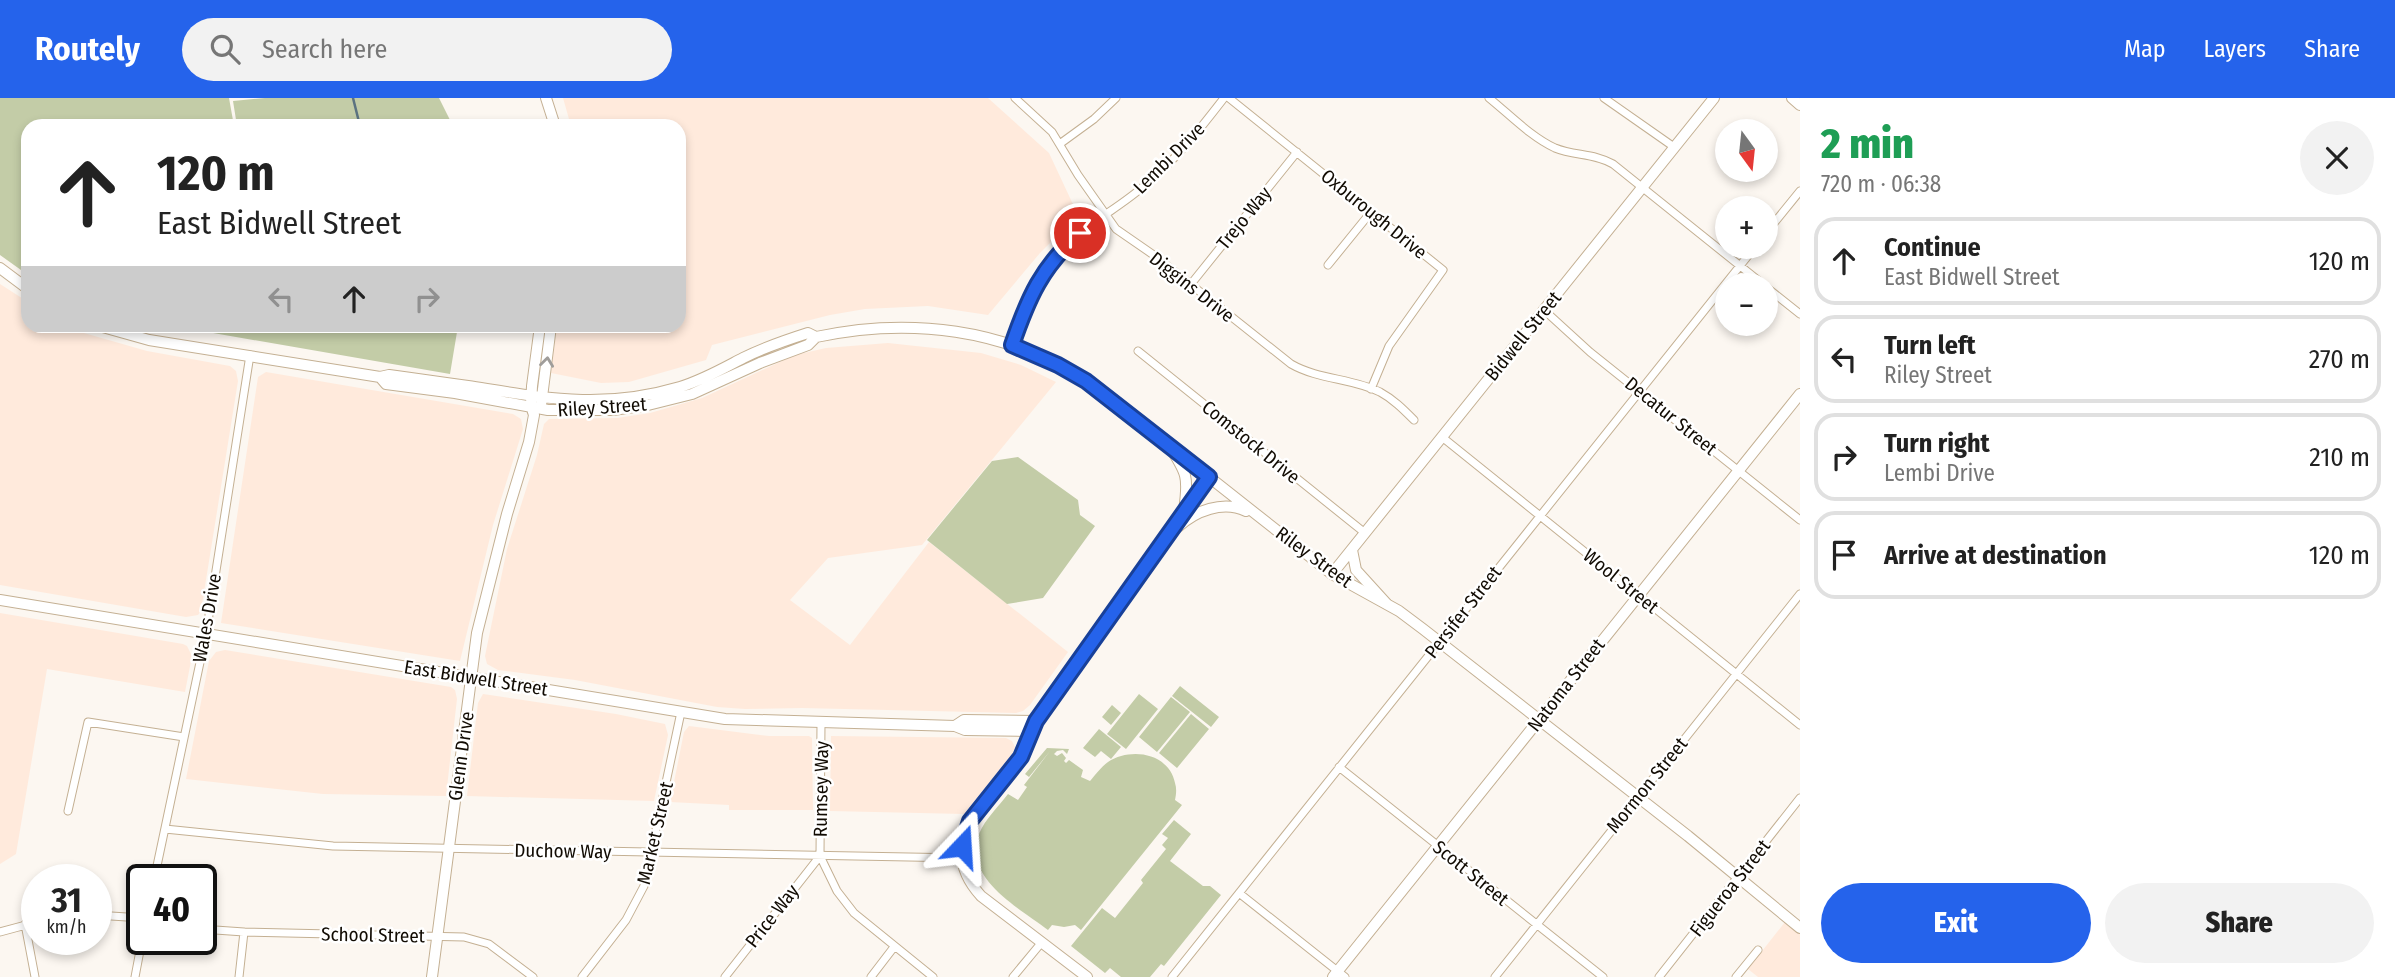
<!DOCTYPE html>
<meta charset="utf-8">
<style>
body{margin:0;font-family:"Fira Sans Condensed",sans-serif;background:#f2f2f2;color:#222;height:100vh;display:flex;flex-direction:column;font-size:26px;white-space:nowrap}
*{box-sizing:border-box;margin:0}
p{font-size:23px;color:#767676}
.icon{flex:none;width:38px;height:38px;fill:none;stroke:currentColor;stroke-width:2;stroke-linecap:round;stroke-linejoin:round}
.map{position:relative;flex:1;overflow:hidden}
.panel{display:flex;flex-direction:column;background:#fff;width:595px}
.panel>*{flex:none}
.top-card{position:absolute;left:21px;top:21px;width:665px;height:214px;border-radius:21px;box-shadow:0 4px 10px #0003;background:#fff;color:#222;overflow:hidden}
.needle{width:46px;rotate:165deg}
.tools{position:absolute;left:1715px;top:21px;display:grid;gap:14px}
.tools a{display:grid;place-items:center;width:63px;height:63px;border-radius:50%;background:#fff;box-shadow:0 4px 10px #0003;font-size:35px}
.speed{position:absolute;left:21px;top:766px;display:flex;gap:14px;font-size:35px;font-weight:700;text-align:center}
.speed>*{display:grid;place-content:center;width:91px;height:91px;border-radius:50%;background:#fff;box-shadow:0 4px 10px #0003;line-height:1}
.speed small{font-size:18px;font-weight:400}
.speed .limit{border:4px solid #111;border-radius:10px;background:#fff;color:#111}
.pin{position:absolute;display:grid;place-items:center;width:60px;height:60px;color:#fff;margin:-30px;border:4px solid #fff;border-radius:50%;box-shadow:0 2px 7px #0007}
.me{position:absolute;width:77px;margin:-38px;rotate:20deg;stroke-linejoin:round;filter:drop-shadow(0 0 5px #0008)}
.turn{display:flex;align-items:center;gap:24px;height:147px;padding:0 21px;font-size:32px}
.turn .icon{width:91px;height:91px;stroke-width:2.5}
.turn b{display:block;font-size:49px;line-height:60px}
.lanes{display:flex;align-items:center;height:66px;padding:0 21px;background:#0003;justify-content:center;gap:35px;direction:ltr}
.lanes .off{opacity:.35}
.round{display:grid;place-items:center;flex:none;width:74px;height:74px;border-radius:37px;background:#f2f2f2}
.head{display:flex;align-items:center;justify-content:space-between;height:119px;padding:0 21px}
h1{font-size:42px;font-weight:800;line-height:52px;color:#1e9e55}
.cta{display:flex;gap:14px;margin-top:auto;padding:14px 21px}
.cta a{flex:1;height:80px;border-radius:42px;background:#2563eb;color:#fff;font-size:28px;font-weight:800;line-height:80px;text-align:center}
.cta a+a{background:#f2f2f2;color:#222}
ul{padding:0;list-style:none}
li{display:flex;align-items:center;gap:21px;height:88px;margin:0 14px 10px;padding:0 7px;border:4px solid #e0e0e0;border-radius:21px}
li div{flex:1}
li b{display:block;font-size:26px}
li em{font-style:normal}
header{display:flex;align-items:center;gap:42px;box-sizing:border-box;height:98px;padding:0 35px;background:#2563eb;color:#fff}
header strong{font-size:33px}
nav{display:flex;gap:38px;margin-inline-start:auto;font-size:24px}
.search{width:490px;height:63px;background:#f2f2f2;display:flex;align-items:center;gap:18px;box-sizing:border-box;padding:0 24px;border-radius:38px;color:#767676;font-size:26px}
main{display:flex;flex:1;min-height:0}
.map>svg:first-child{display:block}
</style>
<header>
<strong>Routely</strong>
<div class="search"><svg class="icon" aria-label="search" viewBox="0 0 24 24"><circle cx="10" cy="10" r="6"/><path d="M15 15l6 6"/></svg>Search here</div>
<nav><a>Map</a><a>Layers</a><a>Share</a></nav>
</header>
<main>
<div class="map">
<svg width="1800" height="879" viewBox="0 0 1800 879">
<rect width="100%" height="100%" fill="#fcf7f1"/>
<!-- commercial -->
<path fill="#ffeadc" d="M563,0h425l61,55 29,62 -38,38 -52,62 -60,-9 -63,3 -35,6 -118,30 -6,15 -77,22 -28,1 -50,-10 6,-47h122v-200h-108z
M0,186l28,18v24h40l16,7 63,18 83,15 6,5 2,10 -37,230 -3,4 -12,2 -186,-32z
M888,245l93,10 40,12 35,17 -134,163 -94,13 -38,42 60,45 79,-103 139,110 -38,53 -7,6 -7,2 -214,-5 -57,1 -28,-2 -142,-27 -77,-10 -11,-6 -2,-8 22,-107 30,-94 7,-31 5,-5 68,-1 33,-5 52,-15 93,-43 31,-7z
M266,274l247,42 8,5 2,10 -30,96 -33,136 -239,-38 37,-246z
M0,515l183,31 4,2 5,10 -7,36 -138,-23 -31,185 -16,10z
M225,552l226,37 4,3 2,9 -11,97 -123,-2 -137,-15 23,-118 7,-9z
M483,596l133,20 49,10 3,11 -14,66 -187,-5 11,-93z
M689,628l80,10h40l3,2 1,72h-84v-5l-59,-3 14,-70z
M831,638l175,2 6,3 3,6 -3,7 -48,60 -134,-3z
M1785,824l15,12v43h-42l-10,-8z"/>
<!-- green -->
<path fill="#c3cca7" d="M0,0h229l5,28h-206v149l-28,-20z
M265,0h174l14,28h-216l-4,-25z
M173,228h285l-8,48z
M1018,359l60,43 2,15 15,11 -52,72 -36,6 -80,-64 65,-79z
M1180,588l39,31 -8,10 -39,-31z
M1139,596l19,15 -32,40 -19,-15z
M1171,599l19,15 -33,40 -18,-15z
M1112,607l9,8 -10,12 -9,-8z
M1191,616l18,15 -32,39 -18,-15z
M1099,631l22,18 -10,12 -10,-8 -6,6 -12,-9z
M1047,650l22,1 -2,5 -4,-4 -6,1 -3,3 3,2 5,-3 4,5 -2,3 2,2 3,-3 14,10 -2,7 9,4c5,-6 11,-14 18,-19 23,-15 61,-9 67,21 2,6 1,12 0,17l7,5 -101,125 -6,-5 -11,2 -12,-2 -4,5c-28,-22 -86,-51 -69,-96 6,-15 20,-28 29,-40l10,6 9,-13 -3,-2 26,-34 -21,26 -4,-3z
M1174,722l17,14 -21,27 33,25h7l11,9 -57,71 -3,-2 -11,13h-29l-11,-9 -5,5 -34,-27 31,-38 13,10 28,-35 -2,-3 25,-31 -4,-4 6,-7 -6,-4z"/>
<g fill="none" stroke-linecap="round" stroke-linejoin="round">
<!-- stream -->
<path stroke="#5b7280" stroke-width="2.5" d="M353,0l7,28"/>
<defs>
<path id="street" d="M1015,0l37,34 26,43 38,54 39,27 136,108c28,16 61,14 89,28 13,7 23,17 34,28
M1229,0l214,172 -54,76 -18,43
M1489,0c20,16 42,39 66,50 19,8 39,5 58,16l151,121
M1604,0l70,49
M1061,45l33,-24 22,-21
M1766,135l34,-42
M1328,167l43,-53
M1191,186l106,-132
M1766,189l34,27
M1544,212l46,42 210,168
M1012,247c15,-44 31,-83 68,-112 21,-17 45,-30 65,-48 31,-25 55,-56 79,-87
M1138,253l227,182
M1442,339l358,288
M821,625l-1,133 17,35 17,22 79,64
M1339,669l264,210
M68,713l20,-89 96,15
M165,731l168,17 629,12
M154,782l52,-246 44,-279
M1239,795l106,84
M96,817l46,3
M25,826l10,53
M201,831l43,3 220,5 25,7 44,33
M0,834l37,-10
M135,879l7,-37
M239,879l5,-45
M582,879l44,-57 18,-34 37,-174
M725,879l95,-121
M871,879l23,-30
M1013,879l29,-35
M1172,879l583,-730
M1495,879l305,-383
M1659,879l141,-179
M1736,879l22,-27"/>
<path id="secondary" d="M546,0l9,28
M1792,0l8,7
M0,170l28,21
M99,228l50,14 231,37 9,-2c26,4 53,7 79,11 78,12 134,24 212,1 23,-7 42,-18 63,-29 20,-10 43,-18 65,-25l8,4c93,-20 190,-9 271,45 43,28 82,63 122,95
M380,279l6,7 69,9 93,17h65l35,-5 44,-11 68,-31 48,-18 8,-8
M541,307l10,-79
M1352,452l4,20 30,33
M1332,476l382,-476
M1031,633c-4,8 -6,18 -10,25 -4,8 -12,15 -17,22 -31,36 -64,73 -23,118l106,81
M432,879l45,-344 30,-119 22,-72 5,-27 -3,-9 1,-20 8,-60
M1333,879l467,-583"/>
<path id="primary" d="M1168,346c19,29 21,33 16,66
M1178,429c17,-16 45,-27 68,-16
M0,502l725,119 230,7 10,4 66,1 178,-254 123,97 67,37 24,18 265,207 112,92
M955,628l9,-6 72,1"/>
</defs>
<!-- street casing -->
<use href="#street" stroke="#c4b093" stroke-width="9"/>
<!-- secondary casing -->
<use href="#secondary" stroke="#c4b093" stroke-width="12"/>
<!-- primary casing -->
<use href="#primary" stroke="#c4b093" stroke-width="12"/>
<!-- street -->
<use href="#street" stroke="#fff" stroke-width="7"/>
<!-- secondary -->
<use href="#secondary" stroke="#fff" stroke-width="10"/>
<!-- primary -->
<use href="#primary" stroke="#fff" stroke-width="10"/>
</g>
<!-- one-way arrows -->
<defs><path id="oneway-chevron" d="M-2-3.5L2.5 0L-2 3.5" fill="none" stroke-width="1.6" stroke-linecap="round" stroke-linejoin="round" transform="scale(1.75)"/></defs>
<use stroke="#a09d9a" href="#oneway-chevron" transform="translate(547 264) rotate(-83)"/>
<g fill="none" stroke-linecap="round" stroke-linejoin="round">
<defs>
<path id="route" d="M962,748l8,-25 51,-64 15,-36 173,-244 -123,-96 -28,-16 -46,-20c16,-47 30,-79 68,-112"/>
</defs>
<!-- route casing -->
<use href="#route" stroke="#184099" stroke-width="18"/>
<!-- route -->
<use href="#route" stroke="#2563eb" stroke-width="12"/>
</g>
<g text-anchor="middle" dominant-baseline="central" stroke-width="5" stroke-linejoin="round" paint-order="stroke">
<!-- street labels -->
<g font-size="19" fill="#110b03" stroke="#fff">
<text transform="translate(1169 60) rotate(-45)">Lembi Drive</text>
<text transform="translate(1374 116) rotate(39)">Oxburough Drive</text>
<text transform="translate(1244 120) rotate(-51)">Trejo Way</text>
<text transform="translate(1192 189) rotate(38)">Diggins Drive</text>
<text transform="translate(1523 238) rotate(-51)">Bidwell Street</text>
<text transform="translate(602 309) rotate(-4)">Riley Street</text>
<text transform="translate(1671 318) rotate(39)">Decatur Street</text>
<text transform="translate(1251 344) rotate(39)">Comstock Drive</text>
<text transform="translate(1314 459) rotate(36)">Riley Street</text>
<text transform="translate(1621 483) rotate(39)">Wool Street</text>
<text transform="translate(1463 514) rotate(-52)">Persifer Street</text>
<text transform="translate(207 520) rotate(-80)">Wales Drive</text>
<text transform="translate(476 580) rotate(9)">East Bidwell Street</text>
<text transform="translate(1566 587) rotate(-52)">Natoma Street</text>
<text transform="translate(461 658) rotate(-82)">Glenn Drive</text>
<text transform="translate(1647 687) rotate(-51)">Mormon Street</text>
<text transform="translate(821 691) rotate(-89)">Rumsey Way</text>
<text transform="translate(655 735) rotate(-77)">Market Street</text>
<text transform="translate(563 753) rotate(1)">Duchow Way</text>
<text transform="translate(1471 775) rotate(39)">Scott Street</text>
<text transform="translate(1730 790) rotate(-52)">Figueroa Street</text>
<text transform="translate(772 818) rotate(-52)">Price Way</text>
<text transform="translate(373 837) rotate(1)">School Street</text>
</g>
</g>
</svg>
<div class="tools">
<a><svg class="needle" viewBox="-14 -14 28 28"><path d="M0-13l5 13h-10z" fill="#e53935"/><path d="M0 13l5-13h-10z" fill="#767676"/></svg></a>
<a>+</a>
<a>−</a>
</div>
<div class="speed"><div>31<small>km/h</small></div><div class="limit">40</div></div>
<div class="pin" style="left:1080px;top:135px;background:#d93025"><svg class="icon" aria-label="arrive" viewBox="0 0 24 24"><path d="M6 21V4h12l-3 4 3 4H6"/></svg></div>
<svg class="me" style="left:962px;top:748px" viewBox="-20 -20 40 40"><path d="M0-17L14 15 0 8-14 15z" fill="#2563eb" stroke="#fff" stroke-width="4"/></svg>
<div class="top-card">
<div class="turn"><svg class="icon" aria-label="ahead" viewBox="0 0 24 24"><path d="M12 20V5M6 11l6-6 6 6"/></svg><div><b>120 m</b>East Bidwell Street</div></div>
<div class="lanes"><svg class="icon off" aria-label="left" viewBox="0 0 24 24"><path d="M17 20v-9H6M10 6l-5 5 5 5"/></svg><svg class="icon" aria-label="ahead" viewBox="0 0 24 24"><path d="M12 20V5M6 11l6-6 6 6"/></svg><svg class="icon off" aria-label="right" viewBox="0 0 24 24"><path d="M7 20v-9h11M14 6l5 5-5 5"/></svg></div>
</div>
</div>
<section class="panel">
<div class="head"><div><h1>2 min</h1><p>720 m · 06:38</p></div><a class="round"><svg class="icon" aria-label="close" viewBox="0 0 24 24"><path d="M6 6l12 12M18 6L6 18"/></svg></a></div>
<ul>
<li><svg class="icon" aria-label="ahead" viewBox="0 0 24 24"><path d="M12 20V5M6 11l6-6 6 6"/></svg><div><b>Continue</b><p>East Bidwell Street</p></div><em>120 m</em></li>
<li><svg class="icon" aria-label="left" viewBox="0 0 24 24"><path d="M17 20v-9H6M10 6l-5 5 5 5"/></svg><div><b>Turn left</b><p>Riley Street</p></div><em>270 m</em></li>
<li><svg class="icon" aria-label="right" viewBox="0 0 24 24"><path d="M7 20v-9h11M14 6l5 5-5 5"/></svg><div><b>Turn right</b><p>Lembi Drive</p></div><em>210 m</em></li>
<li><svg class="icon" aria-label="arrive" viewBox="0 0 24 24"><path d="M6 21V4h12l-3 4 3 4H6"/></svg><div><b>Arrive at destination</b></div><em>120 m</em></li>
</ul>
<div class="cta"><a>Exit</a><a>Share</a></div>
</section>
</main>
